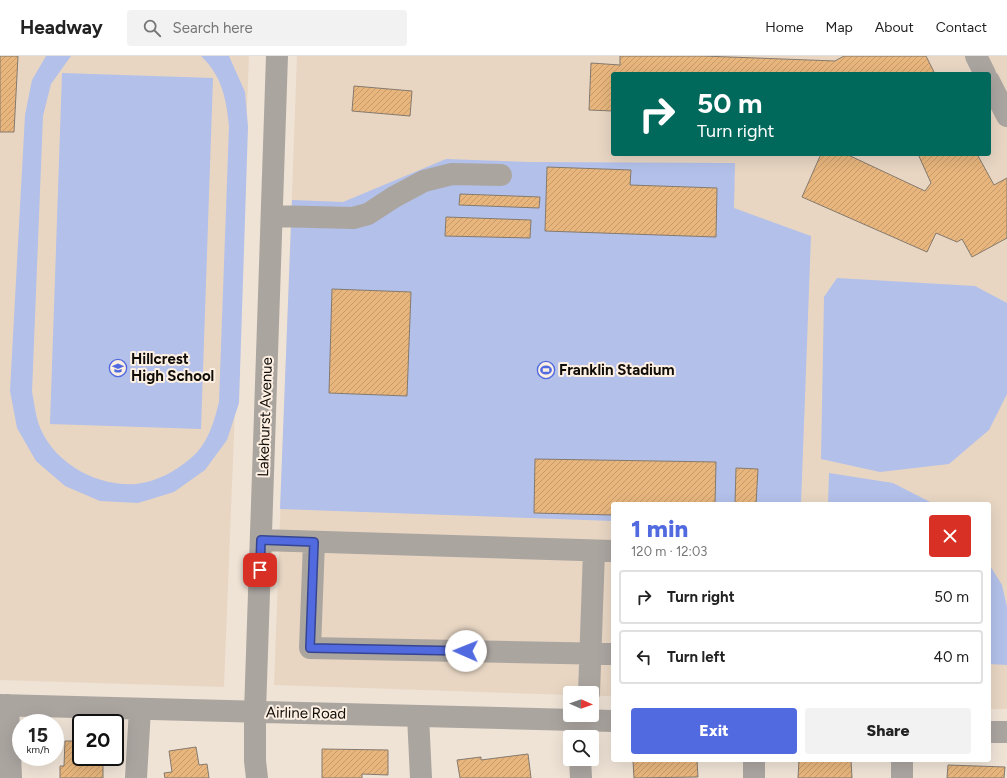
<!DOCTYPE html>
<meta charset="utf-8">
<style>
body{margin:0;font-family:Figtree,sans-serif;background:#f2f2f2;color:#222;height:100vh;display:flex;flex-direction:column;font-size:15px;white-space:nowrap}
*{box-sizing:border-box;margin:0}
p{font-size:13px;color:#767676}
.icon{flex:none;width:22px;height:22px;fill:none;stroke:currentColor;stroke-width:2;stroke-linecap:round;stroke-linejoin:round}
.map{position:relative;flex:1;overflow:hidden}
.panel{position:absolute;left:611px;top:446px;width:380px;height:260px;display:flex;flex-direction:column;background:#fff;border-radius:4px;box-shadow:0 4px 16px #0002}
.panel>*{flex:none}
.guide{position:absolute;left:611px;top:16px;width:380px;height:84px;border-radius:4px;box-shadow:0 4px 16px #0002;background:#00695c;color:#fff;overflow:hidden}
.needle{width:26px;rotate:92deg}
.fabs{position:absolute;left:563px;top:630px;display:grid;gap:8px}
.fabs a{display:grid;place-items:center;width:36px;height:36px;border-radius:4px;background:#fff;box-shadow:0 4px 16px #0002;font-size:20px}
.speed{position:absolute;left:12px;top:658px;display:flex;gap:8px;font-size:20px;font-weight:700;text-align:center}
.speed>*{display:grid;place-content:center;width:52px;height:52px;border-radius:50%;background:#fff;box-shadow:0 4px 16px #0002;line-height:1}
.speed small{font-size:10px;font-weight:400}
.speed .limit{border:2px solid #111;border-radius:6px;background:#fff;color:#111}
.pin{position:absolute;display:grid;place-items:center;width:34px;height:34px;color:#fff;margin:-17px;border-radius:8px;box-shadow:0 2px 6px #0006}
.me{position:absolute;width:44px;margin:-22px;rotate:271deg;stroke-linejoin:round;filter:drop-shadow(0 0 3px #0008)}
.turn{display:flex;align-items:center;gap:14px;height:84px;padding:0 20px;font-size:18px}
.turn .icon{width:52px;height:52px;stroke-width:2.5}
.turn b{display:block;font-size:28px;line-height:34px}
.round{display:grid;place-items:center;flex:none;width:42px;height:42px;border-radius:4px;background:#f2f2f2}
.head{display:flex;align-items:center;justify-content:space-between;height:68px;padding:0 20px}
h1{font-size:24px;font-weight:800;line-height:30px;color:#526adf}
.action{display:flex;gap:8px;margin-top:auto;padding:8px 20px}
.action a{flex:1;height:46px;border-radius:4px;background:#526adf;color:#fff;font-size:16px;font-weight:800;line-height:46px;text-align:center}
.action a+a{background:#f2f2f2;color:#222}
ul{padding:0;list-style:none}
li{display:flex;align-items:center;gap:12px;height:54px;margin:0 8px 6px;padding:0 12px;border:2px solid #e0e0e0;border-radius:4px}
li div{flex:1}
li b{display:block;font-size:15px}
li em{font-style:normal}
header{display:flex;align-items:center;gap:24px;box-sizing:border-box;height:56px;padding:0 20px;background:#fff;border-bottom:1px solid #e0e0e0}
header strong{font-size:19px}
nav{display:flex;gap:22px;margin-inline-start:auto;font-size:14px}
.search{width:280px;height:36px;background:#f2f2f2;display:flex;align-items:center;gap:10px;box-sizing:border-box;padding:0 14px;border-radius:4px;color:#767676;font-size:15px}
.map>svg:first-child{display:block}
</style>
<header>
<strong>Headway</strong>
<div class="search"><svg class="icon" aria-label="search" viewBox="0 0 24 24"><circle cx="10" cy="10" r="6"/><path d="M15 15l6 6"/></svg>Search here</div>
<nav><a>Home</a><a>Map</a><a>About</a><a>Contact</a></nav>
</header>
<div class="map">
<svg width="1007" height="722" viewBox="0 0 1007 722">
<defs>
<pattern id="building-hatch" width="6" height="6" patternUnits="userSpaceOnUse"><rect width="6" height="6" fill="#e8b67d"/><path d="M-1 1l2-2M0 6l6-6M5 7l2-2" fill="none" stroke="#c69b6b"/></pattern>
</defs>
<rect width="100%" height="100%" fill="#efe3d6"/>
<!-- built -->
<path fill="#e8d6c3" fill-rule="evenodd" d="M0,0h249l-25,631 -224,-7z
M297,0h710v653h-18v-205h-376v192h-21v-3h-22v2l-296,-10zM613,18h376v80h-376z"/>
<!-- pitch -->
<path fill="#b3c0e9" d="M46,0h25l-20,28 -8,32 -11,276c2,9 3,20 6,30 13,40 58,65 98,62 20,-2 40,-13 55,-26 17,-14 23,-36 28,-56l10,-276c-3,-28 -7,-50 -28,-70h28l16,36 3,35 -9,276 -12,37 -22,30 -31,22 -36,11 -38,-2 -35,-15 -29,-25 -19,-33 -7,-37 15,-276 7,-35z
M62,17l151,5 -12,351 -151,-5z
M446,103l83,3 206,1 -1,45 77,28 -10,268h-188v17l-333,-12 12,-309 51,2z
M837,222l138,8 32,17v91l-18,36 -40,34 -69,8 -59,-13 3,-162z
M829,417l64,10 41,21h-106z
M989,508l13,21 5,22v58l-18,-1z"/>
<!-- building -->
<path fill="url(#building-hatch)" stroke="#857a6e" d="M0,0h18l-4,76h-14z
M620,0h83l132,5 9,-5h82l9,18h-322v37l-24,-1 2,-47 29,2z
M354,30l58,5 -2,25 -58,-5z
M821,98h25l79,37 6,-8 -13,-29h59l17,31 13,-7v60l-35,19 -10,-18 -5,3 -21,-9 -9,19 -125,-55z
M547,111l84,3 -1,15 87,3 -1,49 -171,-6z
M460,138l80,3 -1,11 -80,-3z
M446,161l85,3 -1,18 -85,-2z
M332,233l79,3 -4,104 -78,-3z
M535,403l181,3 -1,42h-102v11l-79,-2z
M736,412l22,1 -2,35h-21z
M65,685h16v16h25v7h-3v14h-43v-12h4z
M196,691l3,18 8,-1 2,14h-44l-1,-5 8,-1 -3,-21z
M322,693l66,1v25l-26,-1v4h-40z
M528,698l3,24h-71l-3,-18 24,-3v3z
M651,704h46l1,17 -64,1 -1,-17z
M799,704h52l1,18h-54z
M948,709l57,2 -1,11h-57z"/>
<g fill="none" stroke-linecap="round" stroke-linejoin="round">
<!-- minor -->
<path stroke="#aba5a0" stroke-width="22" d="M976,0l9,18
M989,25l18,35
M272,160l81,2 15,-4 26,-17 30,-16 28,-7 49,1
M261,484l352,11
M314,486l-4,106 303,6
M589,637l5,-142
M0,649l613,16
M8,649l3,73
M418,660l3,62
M989,676h18
M580,703l1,19
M136,722l4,-69
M257,722l-2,-17v-49l22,-656
M754,722v-18
M902,722v-18"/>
</g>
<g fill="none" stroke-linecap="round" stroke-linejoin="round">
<defs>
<path id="route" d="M260,514l1,-30 53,2 -4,106 156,3"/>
</defs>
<!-- route casing -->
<use href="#route" stroke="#354591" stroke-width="10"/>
<!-- route -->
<use href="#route" stroke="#526adf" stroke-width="7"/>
</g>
<!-- icons -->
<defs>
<symbol id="school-ring" viewBox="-11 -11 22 22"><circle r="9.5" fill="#fdf0e3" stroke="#526adf" stroke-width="1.5"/><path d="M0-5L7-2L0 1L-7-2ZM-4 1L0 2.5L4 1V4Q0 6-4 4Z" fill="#526adf"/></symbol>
<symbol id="stadium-ring" viewBox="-11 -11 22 22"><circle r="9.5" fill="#fdf0e3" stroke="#526adf" stroke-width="1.5"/><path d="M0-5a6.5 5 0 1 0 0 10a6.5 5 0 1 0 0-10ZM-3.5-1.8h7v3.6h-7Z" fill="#526adf"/></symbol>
</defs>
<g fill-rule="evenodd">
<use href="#school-ring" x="108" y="302" width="20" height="20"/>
<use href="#stadium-ring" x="536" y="304" width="20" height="20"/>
</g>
<g text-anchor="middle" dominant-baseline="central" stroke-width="4" stroke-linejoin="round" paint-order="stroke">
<!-- poi labels -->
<g font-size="15" font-weight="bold" fill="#100c08" stroke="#fdf0e3" text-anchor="start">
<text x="131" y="303">Hillcrest<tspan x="131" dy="17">High School</tspan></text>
<text x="559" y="314">Franklin Stadium</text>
</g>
<!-- street labels -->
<g font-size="15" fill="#100c08" stroke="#fdf0e3">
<text transform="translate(265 361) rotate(-88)">Lakehurst Avenue</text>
<text transform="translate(306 657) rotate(1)">Airline Road</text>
</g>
</g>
</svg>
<div class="fabs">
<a><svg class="needle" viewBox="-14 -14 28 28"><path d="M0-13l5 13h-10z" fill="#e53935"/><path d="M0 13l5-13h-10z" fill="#767676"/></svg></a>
<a><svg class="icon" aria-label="search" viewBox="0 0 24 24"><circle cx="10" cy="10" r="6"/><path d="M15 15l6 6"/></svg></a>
</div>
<div class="speed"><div>15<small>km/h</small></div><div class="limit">20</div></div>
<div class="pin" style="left:260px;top:514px;background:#d93025"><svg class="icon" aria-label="arrive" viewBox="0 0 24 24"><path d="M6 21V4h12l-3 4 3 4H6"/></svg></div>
<svg class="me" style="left:466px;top:595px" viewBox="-20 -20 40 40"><circle r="19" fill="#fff"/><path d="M0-13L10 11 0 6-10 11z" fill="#526adf"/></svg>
<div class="guide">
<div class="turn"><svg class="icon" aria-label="right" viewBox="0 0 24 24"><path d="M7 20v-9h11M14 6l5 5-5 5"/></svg><div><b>50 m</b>Turn right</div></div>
</div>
<section class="panel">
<div class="head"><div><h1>1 min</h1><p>120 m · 12:03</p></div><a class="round" style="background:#d93025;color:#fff"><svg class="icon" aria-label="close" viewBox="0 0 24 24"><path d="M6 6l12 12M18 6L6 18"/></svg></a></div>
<ul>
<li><svg class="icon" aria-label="right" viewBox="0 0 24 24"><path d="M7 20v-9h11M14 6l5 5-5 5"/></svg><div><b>Turn right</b></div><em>50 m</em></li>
<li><svg class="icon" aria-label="left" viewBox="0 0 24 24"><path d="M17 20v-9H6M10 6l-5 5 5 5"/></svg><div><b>Turn left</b></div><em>40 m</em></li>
</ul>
<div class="action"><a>Exit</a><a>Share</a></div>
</section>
</div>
